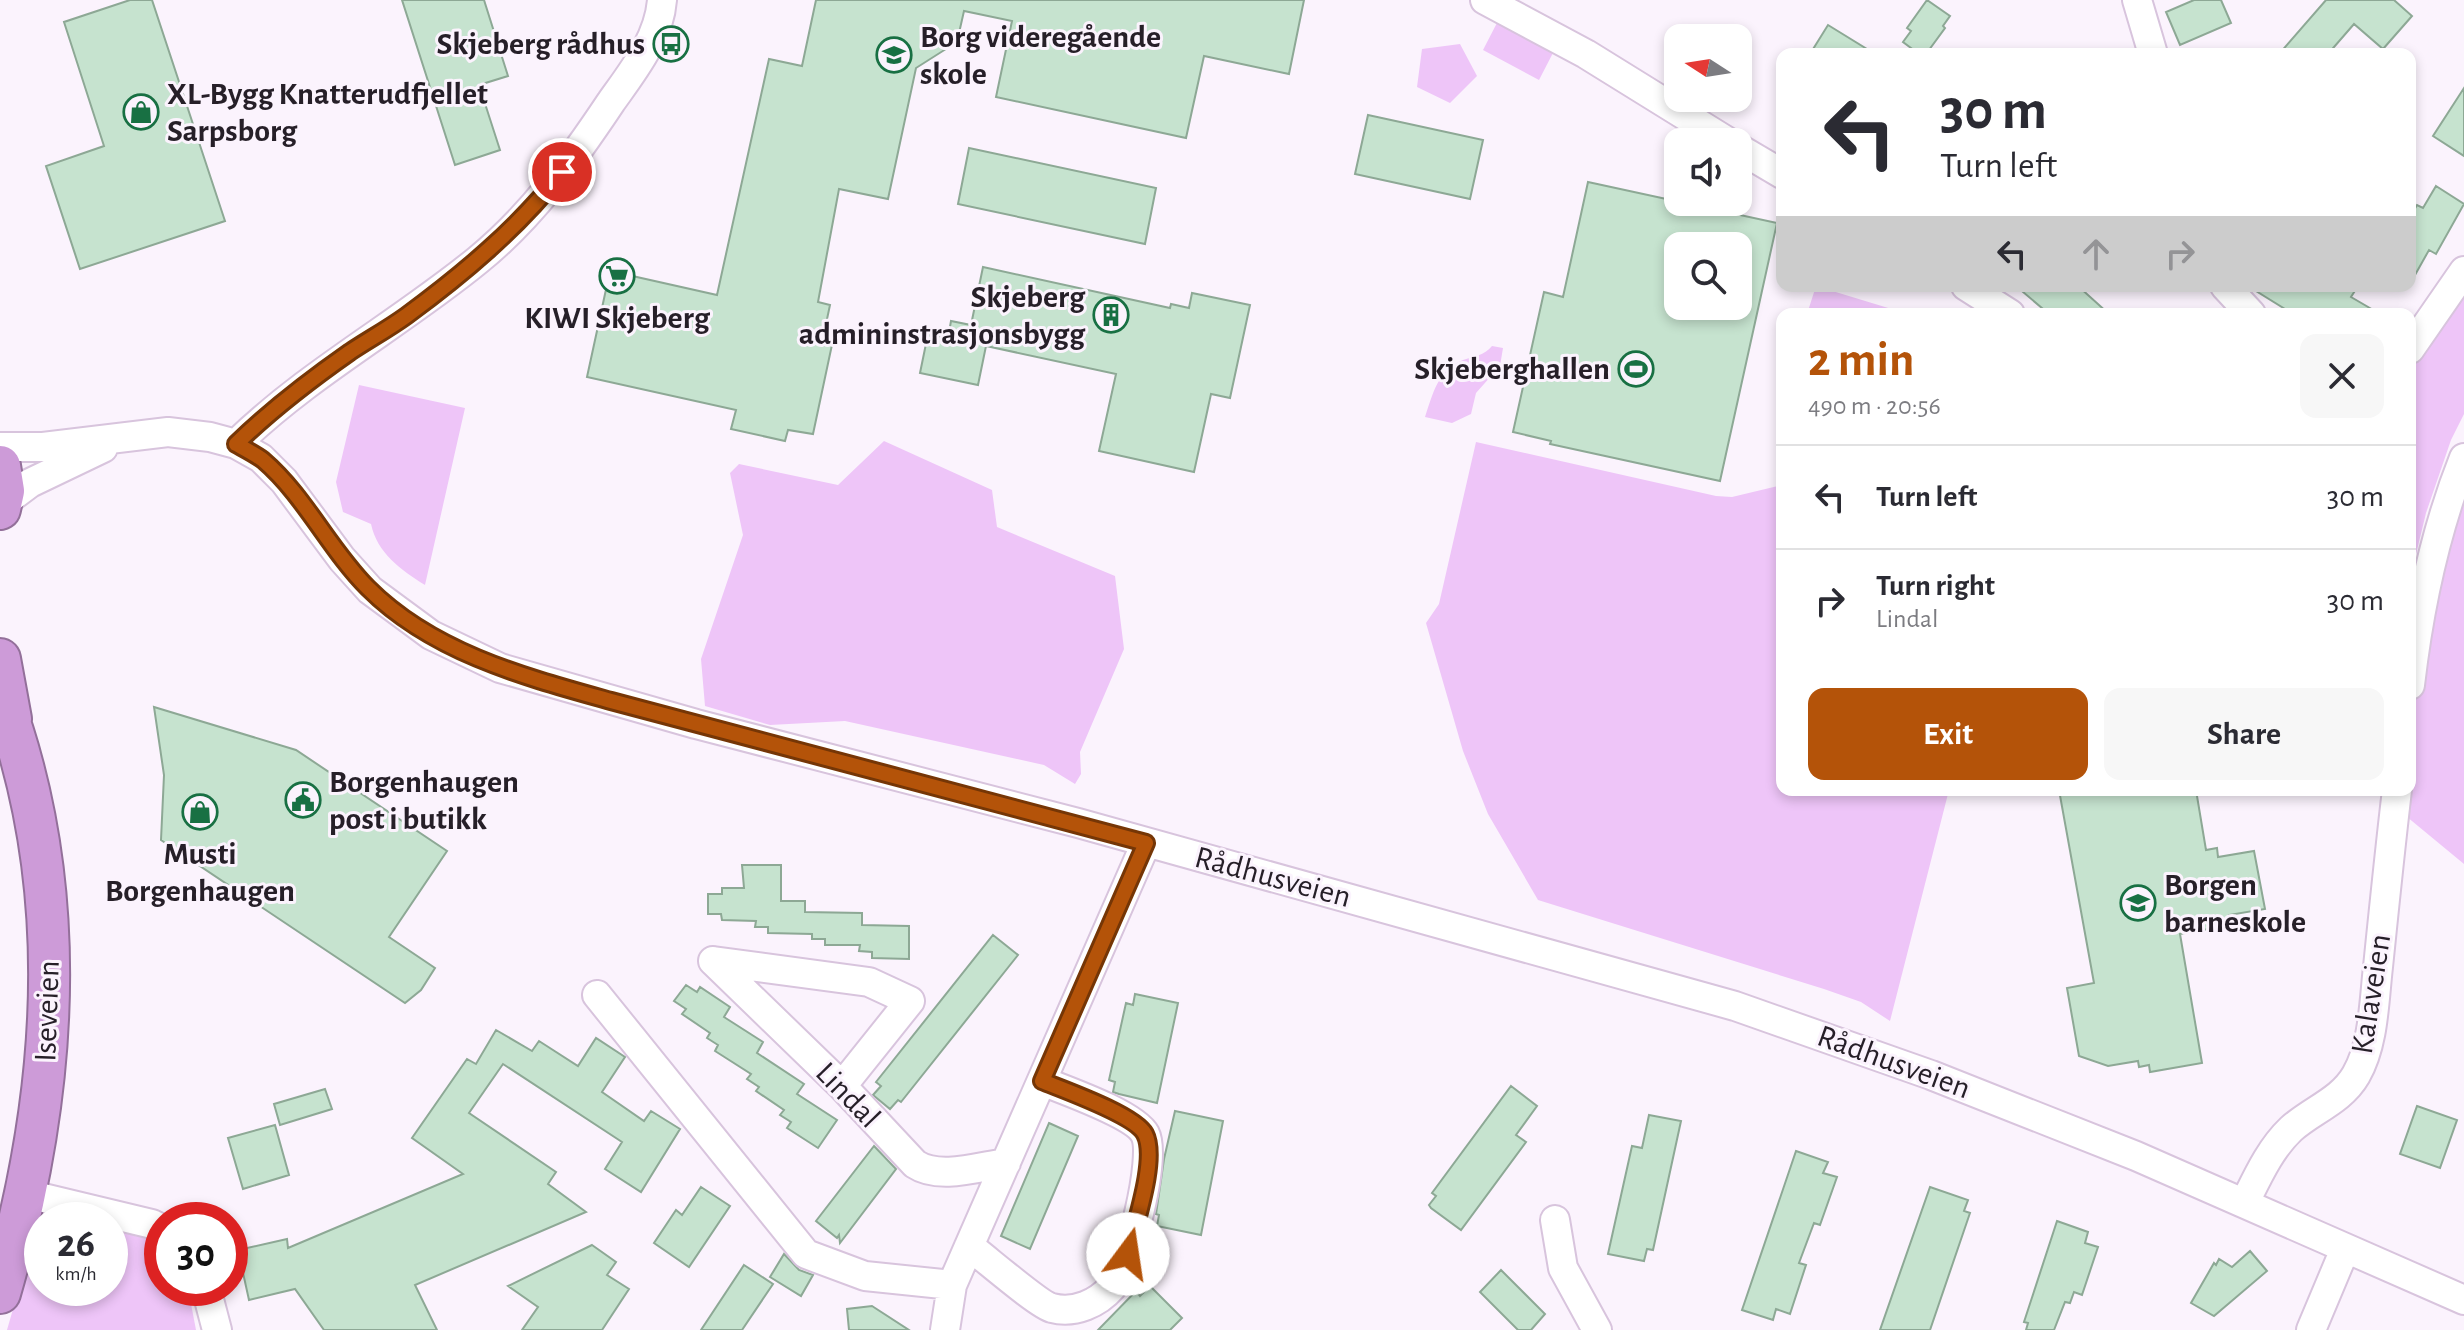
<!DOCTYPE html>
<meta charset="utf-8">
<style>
body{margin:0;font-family:"Alegreya Sans",sans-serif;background:#f7f7f7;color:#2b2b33;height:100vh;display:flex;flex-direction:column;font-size:30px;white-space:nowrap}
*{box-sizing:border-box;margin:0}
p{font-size:26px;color:#7c7c81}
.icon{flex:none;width:44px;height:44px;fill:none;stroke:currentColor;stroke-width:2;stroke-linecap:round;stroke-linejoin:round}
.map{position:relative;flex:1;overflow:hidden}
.details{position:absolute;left:1776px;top:308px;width:640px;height:488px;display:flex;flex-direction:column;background:#fff;border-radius:16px;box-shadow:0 4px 12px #0003}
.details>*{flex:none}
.guide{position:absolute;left:1776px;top:48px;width:640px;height:244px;border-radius:16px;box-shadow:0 4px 12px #0003;background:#fff;color:#2b2b33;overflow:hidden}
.needle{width:52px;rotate:282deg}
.tools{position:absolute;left:1664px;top:24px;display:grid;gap:16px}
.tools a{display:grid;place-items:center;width:88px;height:88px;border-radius:16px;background:#fff;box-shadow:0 4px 12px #0003;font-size:40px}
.speed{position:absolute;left:24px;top:1202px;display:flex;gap:16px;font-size:40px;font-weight:700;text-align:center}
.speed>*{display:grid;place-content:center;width:104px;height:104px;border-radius:50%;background:#fff;box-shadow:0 4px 12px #0003;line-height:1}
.speed small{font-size:20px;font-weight:400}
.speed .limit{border:12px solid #d22;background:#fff;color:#111}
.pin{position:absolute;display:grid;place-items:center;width:68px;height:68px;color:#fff;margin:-34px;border:4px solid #fff;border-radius:50%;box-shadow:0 2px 8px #0007}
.me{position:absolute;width:88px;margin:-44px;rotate:14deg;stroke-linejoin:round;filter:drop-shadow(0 0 6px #0008)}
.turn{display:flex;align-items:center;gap:28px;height:168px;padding:0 32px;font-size:36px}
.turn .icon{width:104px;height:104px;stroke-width:2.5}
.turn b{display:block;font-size:56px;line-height:68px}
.lanes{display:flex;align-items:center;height:76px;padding:0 32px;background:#0003;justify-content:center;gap:40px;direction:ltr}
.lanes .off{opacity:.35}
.round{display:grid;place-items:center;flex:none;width:84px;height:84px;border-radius:16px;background:#f7f7f7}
.headline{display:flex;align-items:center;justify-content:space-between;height:136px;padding:0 32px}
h1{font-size:48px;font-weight:700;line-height:60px;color:#b45309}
.button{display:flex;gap:16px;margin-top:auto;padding:16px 32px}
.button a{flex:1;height:92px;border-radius:16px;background:#b45309;color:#fff;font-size:32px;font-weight:700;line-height:92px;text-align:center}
.button a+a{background:#f7f7f7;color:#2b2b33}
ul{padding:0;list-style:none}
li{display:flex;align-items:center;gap:24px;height:104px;padding:0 32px;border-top:2px solid #e1e1e2}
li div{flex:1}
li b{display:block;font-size:30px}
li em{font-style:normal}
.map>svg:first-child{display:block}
</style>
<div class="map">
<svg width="2464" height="1330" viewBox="0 0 2464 1330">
<rect width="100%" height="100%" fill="#fbf3fd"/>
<!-- green -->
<path fill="#eec5f8" d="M1499,19l56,30 -16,31 -56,-30z
M1460,44l17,32 -27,27 -33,-16 5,-38z
M2464,271v143l-13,26 -25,73 -16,66v-230z
M1816,286l92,28h-101z
M1492,346l11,2 -3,18 -24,27 -5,21 -19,9 -27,-6c8,-24 13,-47 38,-57 11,-4 21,-4 29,-14z
M359,385l106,23 -40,177c-24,-15 -48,-32 -54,-61l-28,-12 -7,-30z
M884,441l108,49 5,37 118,49 9,73 -44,103 1,22 -6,10 -31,-19 -199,-44 -75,4 -65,-19 -4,-47 42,-124 -13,-62 9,-9 99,21z
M1476,442l240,54 16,1 50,-12v305h167l-59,231 -29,-19 -37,-13 -286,-89 -50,-86 -25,-63 -37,-128 13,-19z
M2464,458v406l-69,-57 15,-17v-106z
M110,1226l28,5 24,16v41h26l8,42h-189l19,-66 16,-20v44h68z"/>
<!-- building -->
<path fill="#c6e3cf" stroke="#8da895" stroke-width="2" fill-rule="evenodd" d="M130,0h22l73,221 -145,48 -34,-103 58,-20 -40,-124z
M402,0h82l24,76 -29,9 21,65 -45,15z
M816,0h488l-15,74 -85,-18 -18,82 -190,-41 16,-76 -48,-10 -7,31 -41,26 -28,131 -49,-10 -21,113 12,3 -7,33 10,2 -20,94 -25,-4 -3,11 -54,-12 5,-19 -149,-33 23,-106 107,24 52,-236 33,7z
M1927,0l23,16 -7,10 2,2 -19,26h-7l-16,-12 8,-11 -4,-3z
M2194,0h27l10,23 -51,22 -14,-33z
M2326,0h68l18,16 -29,33 -29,-25 -26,30h-49z
M1828,25l47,29h-65z
M2464,88v68l-31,-20z
M1368,115l115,25 -13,59 -115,-25z
M969,148l187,40 -11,56 -187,-40z
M1588,182l189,41 -57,258 -170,-37 1,-3 -38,-9 31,-140 19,5zM1678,246h60v60h-60z
M2436,186l28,18 -28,50 -7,-4 -19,34v-67l7,-12 6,3z
M983,267l187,41 1,-4 18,4 3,-15 58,12 -20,93 -19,-4 -17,78 -95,-21 17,-77 -130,-28 -8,39 -58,-12 8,-39 20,4 3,-17 20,4z
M2016,286h62l31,28h-60z
M2248,286h110l-7,11 29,17h-87z
M154,707l142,43 151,101 -58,86 46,31 -14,22 -16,13 -244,-163 3,-65z
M2059,790h137l10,60 11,-2 1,9 36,-6 11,58 -36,6 2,10 -51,9 22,129 -52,9 -1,-7 -10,2 -1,-6 -30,5 -29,-10 -12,-68 27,-5z
M742,865h39v36h24v11l57,1v12l47,1v33l-37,-1v-6l-13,-1 1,-6h-35v-6h-13v-5l-44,-1v-6h-13l1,-6 -34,-1 -1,-6h-13v-20h14v-6h22z
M993,935l25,20 -117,147 -3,-2 -8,9 -17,-14 8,-9 -5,-4z
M686,985l11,7 3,-5 30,20 -6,10 39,25 -6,11 47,31 -7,10 40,26 -19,28 -31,-20 4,-6 -11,-7 4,-5 -28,-19 3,-4 -12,-8 4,-5 -36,-23 3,-6 -11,-7 3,-5 -28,-19 4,-5 -12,-8z
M1135,994l43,9 -21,100 -38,-9 -6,-2 2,-10 -6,-2 17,-77 7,2z
M496,1030l36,21 7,-10 39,25 18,-28 29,19 -23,35 42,29 7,-10 29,18 -39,63 -36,-23 17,-27 -119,-78 -34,49 87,59 -8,12 38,28 -171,73 22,45h-113l-29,-41 -46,11 -11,-50 49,-11 1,9 175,-74 -51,-36 55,-79 9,5z
M1511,1086l26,20 -21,29 10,7 -65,88 -30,-22 -2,-3 7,-9 -4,-3z
M325,1089l7,20 -52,16 -6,-21z
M2417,1106l40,14 -17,48 -40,-14z
M1175,1111l48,10 -22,114 -44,-9 2,-11 -3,-1 8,-55z
M1649,1115l32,6 -28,129 -6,-1 -3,12 -36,-7 24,-108 10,2z
M1049,1123l29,13 -48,113 -29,-13z
M275,1125l14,50 -46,14 -15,-51z
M874,1146l22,23 -56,74 -1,-8 -2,3 -21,-17z
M1796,1151l32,11 -5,11 14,4 -17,48 -6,-2 -15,40 7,2 -16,49 -14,-5 -3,11 -31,-10z
M701,1187l29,19 -41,61 -35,-24 22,-33 6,5z
M1930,1187l38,13 -4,11 6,2 -40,117h-50z
M2057,1221l31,11 -3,11 13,4 -16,48 -8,-3 -4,11 -5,-1 -11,28h-28l2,-7 -4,-1z
M592,1245l24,17 -9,13 22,14 -27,41h-80l16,-23 -30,-21z
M2250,1251l17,20 -53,45 -23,-13 23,-40 2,2 3,-6 13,8z
M784,1254l15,16 14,5 -12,21 -31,-19z
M744,1265l29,19 -31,46h-41z
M1501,1270l44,44 -14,16h-13l-38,-38z
M1150,1286l32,32 -12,12h-72l38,-39 4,5z
M872,1306l37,24h-60l-2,-21z"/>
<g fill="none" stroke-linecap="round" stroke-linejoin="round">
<defs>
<path id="minor" d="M1485,0l101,54 142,88
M2137,0l16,54
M1738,148l44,26
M1966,286l44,28
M2225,286l26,28
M2410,349l54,-78
M236,444c73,-71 164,-120 242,-184 54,-44 95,-101 133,-158 22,-31 48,-63 51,-102
M0,447h43l125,-15 42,5 26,7 25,14 23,23 58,78 28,31 61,45 69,33 196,56 382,99 657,183 196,69 205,81 328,144
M2,504l28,-21 73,-35
M2410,685c9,-78 25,-154 54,-227
M713,961l129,125 73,78c24,16 63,3 91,-1
M713,961l156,21 41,19 -68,85
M597,995l209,259 59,22 87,9
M27,1194l125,30 10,5
M2245,1202c13,-26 25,-53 46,-73 21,-19 50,-28 65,-54 18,-31 18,-74 22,-108 6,-59 12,-118 19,-177
M1555,1220l8,48 34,62
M969,1246c15,11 70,59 83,62 23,6 46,-5 60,-21 17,-20 45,-130 33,-153 -11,-20 -81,-44 -103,-53
M206,1288l11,42
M945,1330l7,-45 194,-442
M2311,1330l34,-81"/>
<path id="highway" d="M0,466l4,25 -4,18
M0,659l11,60
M0,694c73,194 57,403 0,599"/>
</defs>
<!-- minor casing -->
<use href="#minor" stroke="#d8c4dd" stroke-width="32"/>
<!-- highway casing -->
<use href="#highway" stroke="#93709a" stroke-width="44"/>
<!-- minor -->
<use href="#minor" stroke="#fff" stroke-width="28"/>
<!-- highway -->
<use href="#highway" stroke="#cd9bd8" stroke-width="40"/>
</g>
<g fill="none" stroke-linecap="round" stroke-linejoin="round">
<defs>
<path id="route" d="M562,172c-44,56 -99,102 -156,144 -18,13 -38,24 -56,36 -40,28 -79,58 -114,92 9,5 19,10 27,16 42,36 66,89 105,128 65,65 157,89 243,113l535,142 -104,238c22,9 93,34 103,53 13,25 -11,93 -17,120"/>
</defs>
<!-- route casing -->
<use href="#route" stroke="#753606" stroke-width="20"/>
<!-- route -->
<use href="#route" stroke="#b45309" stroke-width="14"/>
</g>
<!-- icons -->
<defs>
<symbol id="bus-ring" viewBox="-11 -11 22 22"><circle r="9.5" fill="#fbf3fd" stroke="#187043" stroke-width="1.5"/><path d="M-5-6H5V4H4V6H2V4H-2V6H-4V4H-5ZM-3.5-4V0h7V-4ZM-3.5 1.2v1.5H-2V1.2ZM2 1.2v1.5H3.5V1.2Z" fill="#187043"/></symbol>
<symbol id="school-ring" viewBox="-11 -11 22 22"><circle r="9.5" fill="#fbf3fd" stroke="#187043" stroke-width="1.5"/><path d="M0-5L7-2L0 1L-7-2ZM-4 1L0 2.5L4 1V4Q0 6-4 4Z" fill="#187043"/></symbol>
<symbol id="shop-ring" viewBox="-11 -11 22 22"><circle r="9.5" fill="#fbf3fd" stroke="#187043" stroke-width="1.5"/><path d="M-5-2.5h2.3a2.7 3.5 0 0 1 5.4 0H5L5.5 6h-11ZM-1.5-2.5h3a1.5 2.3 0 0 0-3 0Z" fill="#187043"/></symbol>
<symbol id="supermarket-ring" viewBox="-11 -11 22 22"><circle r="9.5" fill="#fbf3fd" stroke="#187043" stroke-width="1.5"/><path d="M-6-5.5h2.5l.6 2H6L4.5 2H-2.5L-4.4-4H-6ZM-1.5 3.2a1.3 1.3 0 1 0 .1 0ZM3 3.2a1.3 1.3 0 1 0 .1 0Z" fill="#187043"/></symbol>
<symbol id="building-ring" viewBox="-11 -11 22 22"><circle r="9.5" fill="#fbf3fd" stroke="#187043" stroke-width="1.5"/><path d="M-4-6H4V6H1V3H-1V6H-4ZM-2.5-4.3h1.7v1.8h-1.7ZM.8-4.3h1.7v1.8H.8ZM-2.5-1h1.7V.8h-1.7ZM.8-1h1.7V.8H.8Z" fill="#187043"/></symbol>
<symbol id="stadium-ring" viewBox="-11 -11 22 22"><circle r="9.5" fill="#fbf3fd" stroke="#187043" stroke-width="1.5"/><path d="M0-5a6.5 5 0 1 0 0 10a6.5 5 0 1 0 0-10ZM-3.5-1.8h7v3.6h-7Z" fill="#187043"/></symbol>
<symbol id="civic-ring" viewBox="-11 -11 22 22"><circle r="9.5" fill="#fbf3fd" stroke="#187043" stroke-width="1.5"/><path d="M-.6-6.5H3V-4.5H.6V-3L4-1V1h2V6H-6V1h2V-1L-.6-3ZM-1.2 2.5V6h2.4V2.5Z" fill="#187043"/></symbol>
</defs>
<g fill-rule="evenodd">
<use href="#bus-ring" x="651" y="24" width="40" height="40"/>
<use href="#school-ring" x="874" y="35" width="40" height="40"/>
<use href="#shop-ring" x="121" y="92" width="40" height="40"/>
<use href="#supermarket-ring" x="597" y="256" width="40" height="40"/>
<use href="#building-ring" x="1091" y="295" width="40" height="40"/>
<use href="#stadium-ring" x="1616" y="349" width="40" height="40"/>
<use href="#civic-ring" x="283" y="780" width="40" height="40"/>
<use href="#shop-ring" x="180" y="792" width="40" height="40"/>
<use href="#school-ring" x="2118" y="883" width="40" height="40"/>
</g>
<g text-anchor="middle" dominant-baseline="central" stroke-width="6" stroke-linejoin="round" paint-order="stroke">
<!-- poi labels -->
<g font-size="32" font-weight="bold" fill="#261f28" stroke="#fbf3fd" text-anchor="start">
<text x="920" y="37">Borg videregående<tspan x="920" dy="37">skole</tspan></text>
<text x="645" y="44" text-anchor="end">Skjeberg rådhus</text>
<text x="167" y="94">XL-Bygg Knatterudfjellet<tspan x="167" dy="37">Sarpsborg</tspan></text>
<text x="1085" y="297" text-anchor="end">Skjeberg<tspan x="1085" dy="37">admininstrasjonsbygg</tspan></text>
<text x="617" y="318" text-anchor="middle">KIWI Skjeberg</text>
<text x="1610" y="369" text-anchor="end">Skjeberghallen</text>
<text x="329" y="782">Borgenhaugen<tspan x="329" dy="37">post i butikk</tspan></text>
<text x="200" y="854" text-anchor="middle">Musti<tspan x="200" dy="37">Borgenhaugen</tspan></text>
<text x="2164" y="885">Borgen<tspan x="2164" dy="37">barneskole</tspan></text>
</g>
<!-- street labels -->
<g font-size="32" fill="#261f28" stroke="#fbf3fd">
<text transform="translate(1273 877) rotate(15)">Rådhusveien</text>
<text transform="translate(2371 994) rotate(-81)">Kalaveien</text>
<text transform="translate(47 1011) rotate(-88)">Iseveien</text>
<text transform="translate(1894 1062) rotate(20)">Rådhusveien</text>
<text transform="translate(848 1095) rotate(46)">Lindal</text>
</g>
</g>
</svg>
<div class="tools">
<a><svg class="needle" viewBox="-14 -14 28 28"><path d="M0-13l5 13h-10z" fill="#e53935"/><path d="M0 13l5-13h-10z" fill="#7c7c81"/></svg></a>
<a><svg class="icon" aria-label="sound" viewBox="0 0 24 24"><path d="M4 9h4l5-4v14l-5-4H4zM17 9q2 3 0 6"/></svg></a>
<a><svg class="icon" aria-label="search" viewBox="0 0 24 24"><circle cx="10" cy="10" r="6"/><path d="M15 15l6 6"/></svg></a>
</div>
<div class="speed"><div>26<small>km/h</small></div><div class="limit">30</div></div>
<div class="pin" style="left:562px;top:172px;background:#d93025"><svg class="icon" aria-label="arrive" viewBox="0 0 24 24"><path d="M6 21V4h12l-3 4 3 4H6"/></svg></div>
<svg class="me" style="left:1128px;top:1254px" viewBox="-20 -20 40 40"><circle r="19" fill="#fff"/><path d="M0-13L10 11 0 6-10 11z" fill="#b45309"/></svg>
<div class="guide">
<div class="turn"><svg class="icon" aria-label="left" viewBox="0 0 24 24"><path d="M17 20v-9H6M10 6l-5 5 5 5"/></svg><div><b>30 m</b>Turn left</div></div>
<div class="lanes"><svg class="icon" aria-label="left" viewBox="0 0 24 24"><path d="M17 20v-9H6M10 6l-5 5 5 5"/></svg><svg class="icon off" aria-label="ahead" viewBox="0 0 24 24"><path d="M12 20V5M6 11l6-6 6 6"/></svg><svg class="icon off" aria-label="right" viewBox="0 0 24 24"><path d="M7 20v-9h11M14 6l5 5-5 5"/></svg></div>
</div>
<section class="details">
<div class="headline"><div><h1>2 min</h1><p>490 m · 20:56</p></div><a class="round"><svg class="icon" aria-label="close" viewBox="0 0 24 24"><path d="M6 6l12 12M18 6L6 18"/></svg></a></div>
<ul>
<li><svg class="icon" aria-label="left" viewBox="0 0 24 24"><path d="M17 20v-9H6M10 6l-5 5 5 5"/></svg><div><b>Turn left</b></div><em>30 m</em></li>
<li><svg class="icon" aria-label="right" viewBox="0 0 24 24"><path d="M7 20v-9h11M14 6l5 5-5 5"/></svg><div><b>Turn right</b><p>Lindal</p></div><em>30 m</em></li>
</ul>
<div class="button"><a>Exit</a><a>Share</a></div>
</section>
</div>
